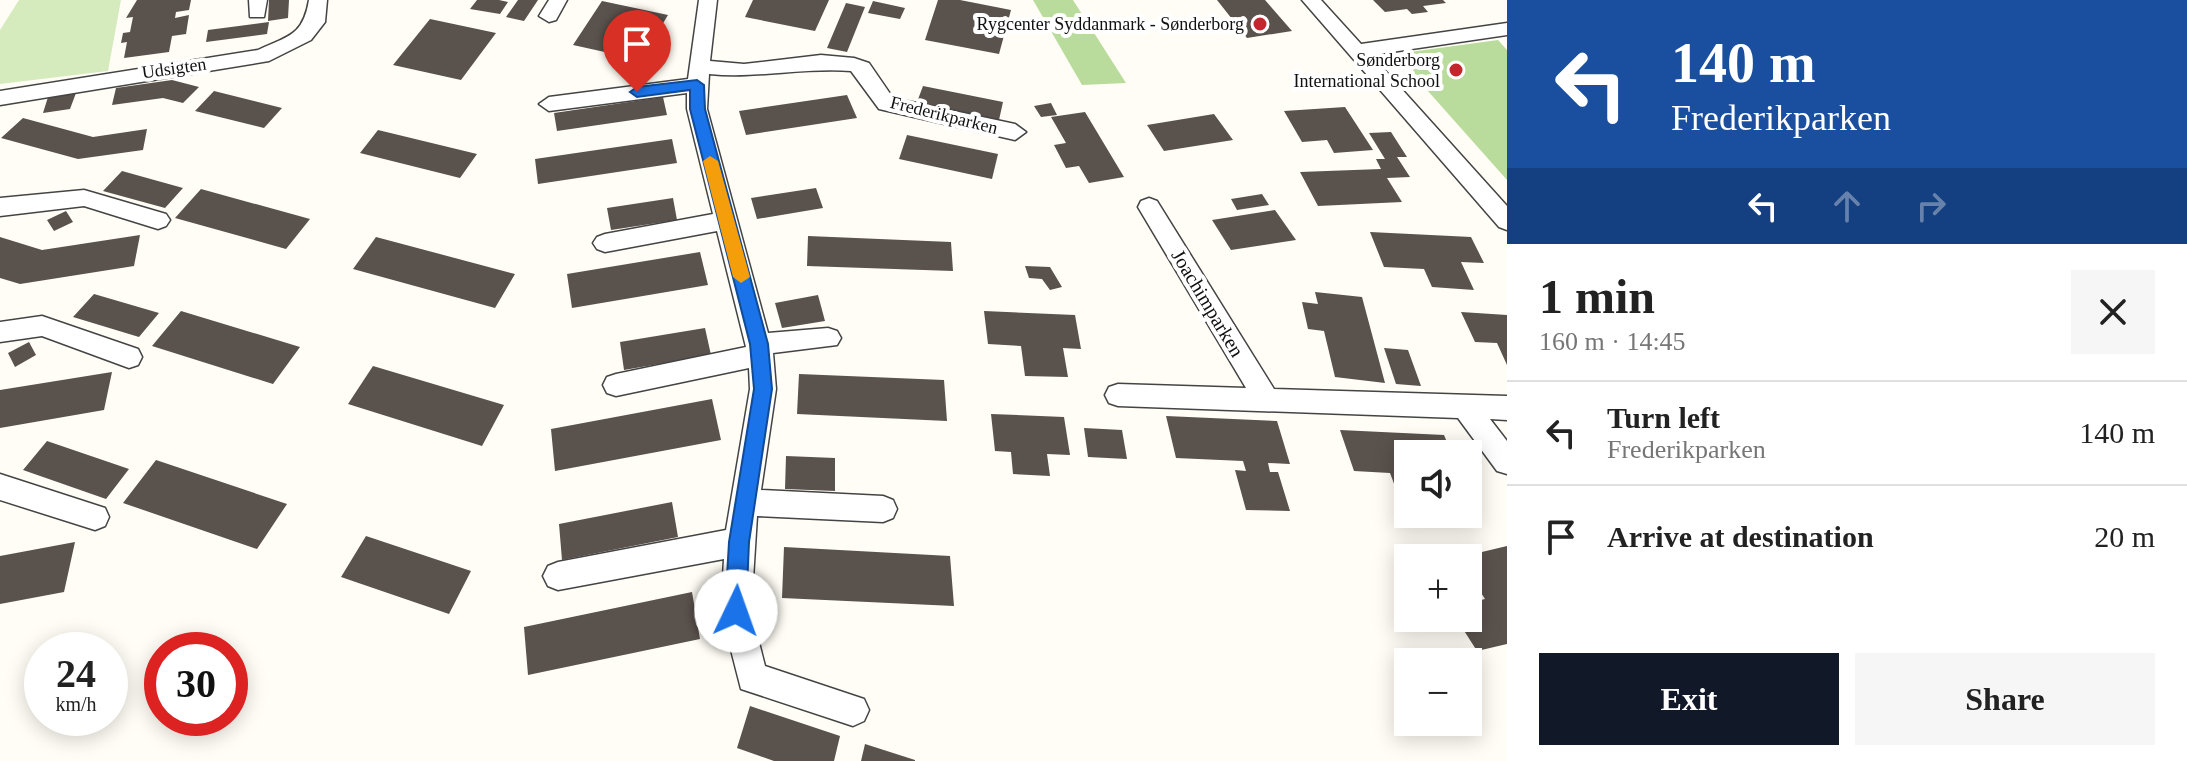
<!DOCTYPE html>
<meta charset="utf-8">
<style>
body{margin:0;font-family:Georgia,serif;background:#f6f6f6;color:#222;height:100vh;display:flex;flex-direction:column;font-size:30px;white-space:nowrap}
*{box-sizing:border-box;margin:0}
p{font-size:26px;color:#767676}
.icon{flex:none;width:44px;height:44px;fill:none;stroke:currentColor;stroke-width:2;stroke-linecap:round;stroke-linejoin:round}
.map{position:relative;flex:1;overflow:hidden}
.side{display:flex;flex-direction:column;background:#fff;width:680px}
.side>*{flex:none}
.top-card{background:#1a4fa0;color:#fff;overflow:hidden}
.controls{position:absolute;left:1394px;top:440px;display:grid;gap:16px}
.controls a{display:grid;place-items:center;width:88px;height:88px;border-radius:0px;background:#fff;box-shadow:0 4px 20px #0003;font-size:40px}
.speed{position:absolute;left:24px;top:632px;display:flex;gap:16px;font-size:40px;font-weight:700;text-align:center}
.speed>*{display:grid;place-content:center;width:104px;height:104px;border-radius:50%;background:#fff;box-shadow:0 4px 20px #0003;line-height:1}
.speed small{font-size:20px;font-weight:400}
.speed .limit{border:12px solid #d22;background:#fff;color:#111}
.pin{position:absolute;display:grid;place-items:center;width:68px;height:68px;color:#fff;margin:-82px -34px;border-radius:50% 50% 50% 0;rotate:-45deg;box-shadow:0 0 8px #0007}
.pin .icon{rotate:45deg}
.me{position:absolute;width:88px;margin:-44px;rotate:3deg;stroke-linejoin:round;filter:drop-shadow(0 0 6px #0008)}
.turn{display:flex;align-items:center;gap:28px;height:168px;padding:0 32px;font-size:36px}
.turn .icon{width:104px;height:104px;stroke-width:2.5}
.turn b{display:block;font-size:56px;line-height:68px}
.lanes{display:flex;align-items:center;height:76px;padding:0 32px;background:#0003;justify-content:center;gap:40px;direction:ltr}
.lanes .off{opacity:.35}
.round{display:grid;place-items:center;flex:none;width:84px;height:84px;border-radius:0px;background:#f6f6f6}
.summary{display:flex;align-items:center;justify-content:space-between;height:136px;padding:0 32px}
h1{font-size:48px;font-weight:700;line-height:60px}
.primary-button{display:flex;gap:16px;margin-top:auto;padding:16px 32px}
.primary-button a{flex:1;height:92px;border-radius:0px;background:#111827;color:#fff;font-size:32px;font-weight:700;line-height:92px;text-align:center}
.primary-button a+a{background:#f6f6f6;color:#222}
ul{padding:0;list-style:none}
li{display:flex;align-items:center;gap:24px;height:104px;padding:0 32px;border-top:2px solid #e0e0e0}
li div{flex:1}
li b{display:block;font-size:30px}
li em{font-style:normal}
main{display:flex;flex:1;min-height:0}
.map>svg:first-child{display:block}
</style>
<main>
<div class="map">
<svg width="1507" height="761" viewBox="0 0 1507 761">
<rect width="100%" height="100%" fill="#fffdf5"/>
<!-- green -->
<path fill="#d5ebbd" d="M19,0h102l-13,71 -108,13v-54z"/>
<!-- forest -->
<path fill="#b9dc9c" d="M1033,0h40l53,83 -44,2z
M1498,40l9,10v130l-112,-126z"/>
<!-- building -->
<path fill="#5a524d" d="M137,0h54l-2,10 -13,2 -1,6 14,-3 -3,19 -14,2 -3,16 -45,6 3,-16 -6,1 2,-10 7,-1 3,-15 -7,1z
M269,0h20l-1,18 -20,3z
M477,0h22l9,2 -8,12 -30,-5z
M518,0h20l-14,21 -18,-4z
M753,0h76l-14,31 -70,-14z
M938,0h22l51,10 -12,44 -74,-14z
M1217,0h48l27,31 -45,7z
M1373,0h70l3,3 -23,3 5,6 -16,2 -5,-5 -22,3z
M602,1l66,14 -27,45 -68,-15z
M873,1l32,7 -5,11 -32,-6z
M846,3l19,4 -18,45 -20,-4z
M430,19l66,14 -35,47 -68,-15z
M269,22l-2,12 -61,8 2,-12z
M172,80l27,7 -16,16 -20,-5 -51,7 4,-17z
M923,86l80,16 -4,18 -82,-18z
M214,91l68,17 -18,20 -69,-17z
M76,93l-6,16 -27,4 5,-16z
M847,95l10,23 -111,17 -7,-24z
M663,97l4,18 -110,16 -3,-18z
M1051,103l6,12 -16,2 -7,-11z
M1345,107l28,43 -39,3 -7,-13 -25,2 -18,-31z
M1085,112l39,65 -35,6 -10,-17 -13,2 -12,-23 12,-2 -15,-26z
M1214,114l19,26 -69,11 -17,-26z
M23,118l70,19 54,-8 -4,21 -65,9 -77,-21z
M378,130l99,24 -17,24 -100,-25z
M1391,132l16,25h-10l13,20 -23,1 15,24 -84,4 -18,-34 81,-3 -5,-10h9l-16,-26z
M907,135l91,19 -6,25 -93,-20z
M672,139l5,24 -139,21 -3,-25z
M122,171l61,17 -18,20 -62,-17z
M816,188l7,20 -66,11 -6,-21z
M201,189l109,30 -24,30 -111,-31z
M1262,194l7,11 -32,5 -6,-11z
M673,198l4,22 -66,10 -4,-22z
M1275,210l21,30 -65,10 -19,-30z
M66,211l7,11 -19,9 -7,-11z
M1370,232l101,5 13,26 -23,-1 13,28 -42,-3 -8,-18 -40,-2z
M140,235l-6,31 -114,18 -20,-6v-41l42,13z
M808,236l143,6 2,29 -146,-5z
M376,237l139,37 -20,34 -142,-39z
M700,252l8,33 -136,23 -5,-34z
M1025,266l25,1 12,20 -12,3 -8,-11 -13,-1z
M1315,292l47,5 23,86 -50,-6 -11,-46 -16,-2 -6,-27 16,2z
M94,294l65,19 -20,24 -66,-20z
M818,295l7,26 -43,7 -7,-25z
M181,311l119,36 -27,37 -121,-38z
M984,311l91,4 6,34 -18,-1 5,29 -43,-1 -4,-30 -33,-2z
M1461,312l46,3v50l-10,-22 -22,-1z
M705,328l6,27 -87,15 -4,-28z
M29,342l7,13 -21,12 -7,-14z
M1384,348l24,2 13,36 -25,-2z
M373,366l131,39 -22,41 -134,-42z
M112,372l-8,38 -104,18v-38z
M799,374l145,6 3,41 -150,-7z
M712,399l9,41 -166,31 -4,-42z
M991,414l73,3 6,38 -23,-1 3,22 -37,-2 -2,-22 -16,-1z
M1166,416l111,5 13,43 -22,-1 2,9h8l12,39 -44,-1 -11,-40 11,1 -3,-10 -67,-3z
M1084,428l38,2 5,29 -39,-2z
M1340,430l104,5 8,19h-44v51h-6l-12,-32 -36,-2z
M47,441l82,28 -23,30 -83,-29z
M786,456l49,2v33l-50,-2z
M156,460l131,44 -30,45 -134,-46z
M672,502l6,35 -116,23 -3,-36z
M366,536l105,35 -22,43 -108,-37z
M75,542l-11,50 -64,12v-48z
M1507,546v98l-30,7 -21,-33h12v-15l17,-4 -17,-26v-15l-7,-1z
M784,547l166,9 4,50 -172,-8z
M692,592l8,47 -172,36 -4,-48z
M750,706l90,30 -6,25h-60l-37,-13z
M865,744l50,16v1h-54z"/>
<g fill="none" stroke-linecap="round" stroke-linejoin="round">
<defs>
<path id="minor" d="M249,0h18l-3,17h-14z
M309,0h18l-2,22 -14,18 -42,21 -269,44v-14l258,-41c30,-14 45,-14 51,-50z
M549,0h18l-11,20 -7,2 -10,-6z
M699,0h18l-7,61 34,3 77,-9 33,3 15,5 24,35 122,26 11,8 -11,8 -136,-31 -28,-38c-48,-4 -94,8 -142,3l-2,35 61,224 60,-5 9,3 4,7 -4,7 -64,8 3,36 -15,101 122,6 10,4 4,9 -4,9 -10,4 -126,-6 -6,95 14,55 99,33 5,11 -5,11 -11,5 -112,-37 -20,-78 3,-52 -166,31 -10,-4 -5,-10 5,-10 10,-4 168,-32 24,-141 -1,-21 -133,28 -9,-3 -4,-8 4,-8 9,-3 130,-27 -29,-116 -112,21 -8,-3 -4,-6 4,-6 8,-3 108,-20 -26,-105v-16l-138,18 -10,-7 10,-7 139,-18z
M1302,0h19l40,44 146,-21v12l-136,20 136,151v24l-8,-3z
M84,190l82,24 4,6 -4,6 -8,3 -74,-23 -84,10v-18z
M1149,198l8,3 117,188 233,7v24l-17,-1 17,22v33l-10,-3 -39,-53 -340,-12 -9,-3 -4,-8 4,-8 9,-3 128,4 -108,-181 3,-6z
M42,316l96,33 4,8 -4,8 -9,3 -87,-32 -42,6v-20z
M0,474l105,34 4,9 -4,9 -10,4 -95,-30z"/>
</defs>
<!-- minor casing -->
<use href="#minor" stroke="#444" stroke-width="3"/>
<!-- minor -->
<use href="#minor" fill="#fff" fill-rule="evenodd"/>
</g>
<!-- route -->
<path fill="#1a73e8" stroke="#114b97" stroke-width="2" d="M697,80l7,5 1,24 63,235 4,45 -23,153 -3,69 -3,8 -7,3 -8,-3 -3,-8 4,-69 25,-153 -4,-45 -60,-235v-19l-53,7 -7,-5 7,-5z"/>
<!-- slow -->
<path fill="#f59e0b" d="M710,156l8,5 32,116 -9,6 -8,-6 -30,-116z"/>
<!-- markers -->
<g fill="#c4262e" stroke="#fff" stroke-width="3">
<circle cx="1260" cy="24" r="8"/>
<circle cx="1456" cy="70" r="8"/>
</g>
<g text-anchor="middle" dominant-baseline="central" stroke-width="8" stroke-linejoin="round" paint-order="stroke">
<!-- far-poi labels -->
<g font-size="18" fill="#111" stroke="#fff" text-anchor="end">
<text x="1244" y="24">Rygcenter Syddanmark - Sønderborg</text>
<text x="1440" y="60">Sønderborg<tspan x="1440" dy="21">International School</tspan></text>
</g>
<!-- far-street labels -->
<g font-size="18" fill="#111" stroke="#fff">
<text transform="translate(174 68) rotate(-8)">Udsigten</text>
<text transform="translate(944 115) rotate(14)">Frederikparken</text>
</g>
<!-- street labels -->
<g font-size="20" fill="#111" stroke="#fff">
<text transform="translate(1208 303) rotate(59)">Joachimparken</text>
</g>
</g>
</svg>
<div class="controls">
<a><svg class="icon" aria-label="sound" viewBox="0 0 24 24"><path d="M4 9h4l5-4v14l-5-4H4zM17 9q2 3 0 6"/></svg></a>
<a>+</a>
<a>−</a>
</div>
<div class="speed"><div>24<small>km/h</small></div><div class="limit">30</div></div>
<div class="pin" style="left:637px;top:92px;background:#d93025"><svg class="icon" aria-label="arrive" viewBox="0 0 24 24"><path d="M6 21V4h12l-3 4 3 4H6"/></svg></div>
<svg class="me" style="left:736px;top:611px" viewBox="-20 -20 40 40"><circle r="19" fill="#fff"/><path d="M0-13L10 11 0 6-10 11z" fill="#1a73e8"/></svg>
</div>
<section class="side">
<div class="top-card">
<div class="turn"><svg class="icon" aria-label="left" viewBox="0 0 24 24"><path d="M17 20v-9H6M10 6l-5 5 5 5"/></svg><div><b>140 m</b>Frederikparken</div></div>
<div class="lanes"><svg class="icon" aria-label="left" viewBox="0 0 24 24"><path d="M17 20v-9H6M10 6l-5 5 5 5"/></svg><svg class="icon off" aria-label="ahead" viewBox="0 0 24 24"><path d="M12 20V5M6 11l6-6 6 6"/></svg><svg class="icon off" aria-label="right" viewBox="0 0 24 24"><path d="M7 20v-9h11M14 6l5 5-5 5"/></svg></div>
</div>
<div class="summary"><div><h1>1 min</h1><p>160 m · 14:45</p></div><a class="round"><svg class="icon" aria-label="close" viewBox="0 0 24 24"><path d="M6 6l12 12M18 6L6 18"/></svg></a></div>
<ul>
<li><svg class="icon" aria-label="left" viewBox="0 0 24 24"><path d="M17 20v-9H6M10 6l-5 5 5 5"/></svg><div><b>Turn left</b><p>Frederikparken</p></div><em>140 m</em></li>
<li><svg class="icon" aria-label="arrive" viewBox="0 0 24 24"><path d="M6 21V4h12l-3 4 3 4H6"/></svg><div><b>Arrive at destination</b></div><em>20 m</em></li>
</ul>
<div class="primary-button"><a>Exit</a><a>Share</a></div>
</section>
</main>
